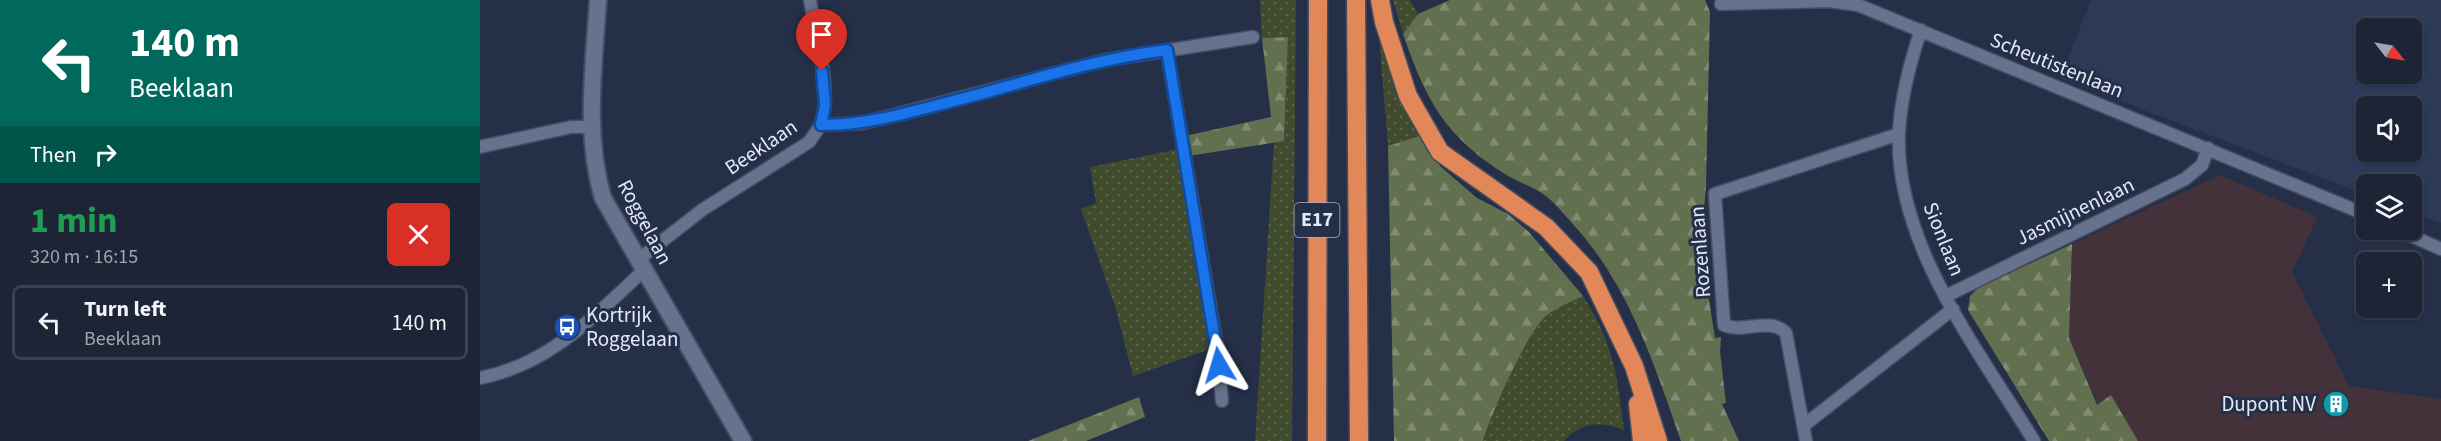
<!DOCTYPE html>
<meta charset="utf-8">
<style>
body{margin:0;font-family:"Source Sans 3",sans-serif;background:#293042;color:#f1f3f6;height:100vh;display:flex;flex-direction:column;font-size:22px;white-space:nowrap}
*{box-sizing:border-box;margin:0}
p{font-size:20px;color:#a0a4ad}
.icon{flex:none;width:33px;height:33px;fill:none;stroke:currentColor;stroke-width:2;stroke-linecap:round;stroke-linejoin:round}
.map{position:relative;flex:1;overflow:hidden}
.panel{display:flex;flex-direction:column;background:#1c2436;width:480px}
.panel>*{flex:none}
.guide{background:#00695c;color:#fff;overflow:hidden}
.needle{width:39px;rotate:121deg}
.buttons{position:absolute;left:1876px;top:18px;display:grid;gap:12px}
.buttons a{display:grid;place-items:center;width:66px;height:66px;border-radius:9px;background:#1c2436;box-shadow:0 2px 4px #0004,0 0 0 2px #3a4151;font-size:30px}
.pin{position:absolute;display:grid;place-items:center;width:51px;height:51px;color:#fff;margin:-62px -26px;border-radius:50% 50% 50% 0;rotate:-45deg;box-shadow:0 0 6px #0007}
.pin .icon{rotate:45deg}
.me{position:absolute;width:66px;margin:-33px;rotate:353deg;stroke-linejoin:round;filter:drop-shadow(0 0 4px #0008)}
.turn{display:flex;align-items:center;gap:21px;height:126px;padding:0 30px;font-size:27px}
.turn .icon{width:78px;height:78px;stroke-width:2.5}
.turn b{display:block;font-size:42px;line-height:51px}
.then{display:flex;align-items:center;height:57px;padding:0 30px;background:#0003;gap:12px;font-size:22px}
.round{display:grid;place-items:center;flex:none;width:63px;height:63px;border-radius:9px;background:#293042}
.overview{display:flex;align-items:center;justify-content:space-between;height:102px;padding:0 30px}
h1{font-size:36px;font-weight:700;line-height:45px;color:#1e9e55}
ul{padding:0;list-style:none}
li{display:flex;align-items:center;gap:18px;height:75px;margin:0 12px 9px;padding:0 18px;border:3px solid #3a4151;border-radius:9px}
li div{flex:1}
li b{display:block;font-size:22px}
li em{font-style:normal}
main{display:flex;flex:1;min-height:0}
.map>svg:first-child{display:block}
</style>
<main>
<section class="panel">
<div class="guide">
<div class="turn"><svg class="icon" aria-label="left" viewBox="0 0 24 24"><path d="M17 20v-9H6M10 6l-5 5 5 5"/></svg><div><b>140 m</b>Beeklaan</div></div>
<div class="then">Then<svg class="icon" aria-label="right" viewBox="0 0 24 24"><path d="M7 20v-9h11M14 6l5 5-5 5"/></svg></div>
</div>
<div class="overview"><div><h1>1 min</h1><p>320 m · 16:15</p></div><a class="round" style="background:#d93025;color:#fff"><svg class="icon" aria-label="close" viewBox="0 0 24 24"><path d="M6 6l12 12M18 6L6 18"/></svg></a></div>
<ul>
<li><svg class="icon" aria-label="left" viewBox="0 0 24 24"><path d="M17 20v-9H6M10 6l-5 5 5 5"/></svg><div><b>Turn left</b><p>Beeklaan</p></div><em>140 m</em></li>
</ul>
</section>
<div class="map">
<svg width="1961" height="441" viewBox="0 0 1961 441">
<defs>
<pattern id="grass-dots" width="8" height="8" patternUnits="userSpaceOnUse" patternTransform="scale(1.5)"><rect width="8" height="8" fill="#404b2e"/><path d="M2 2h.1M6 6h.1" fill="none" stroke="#5b654d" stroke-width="1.8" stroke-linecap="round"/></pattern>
<pattern id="forest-firs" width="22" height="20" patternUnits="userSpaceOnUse" patternTransform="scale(1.5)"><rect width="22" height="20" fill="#63704f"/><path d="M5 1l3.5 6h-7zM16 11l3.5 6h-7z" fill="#808b72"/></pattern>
</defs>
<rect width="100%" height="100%" fill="#253048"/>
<!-- commercial -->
<path fill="#44323b" d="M1740,175l97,42 -25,55 57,114 92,13v42h-303l-27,-46 -13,10 -29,-67 3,-94z"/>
<!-- built -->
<path fill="#2c3957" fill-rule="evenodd" d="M1611,0h350v223l-29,-11v-28h-45v11l-307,-117zM1887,28h45v46h-45zM1887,106h45v46h-45z"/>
<!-- grass -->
<path fill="url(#grass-dots)" d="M780,0h36l-4,441h-37l19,-299 10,-1 4,-104 -26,1z
M913,0h17l8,14 -15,20z
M899,38l25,71 15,27 -31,10z
M699,149l31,200 -77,27 -18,-70 -34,-97 15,-6 -6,-36z
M1103,296c31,48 34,79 41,134 -24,-9 -42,-9 -60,11h-81c8,-27 43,-107 63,-125 10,-8 25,-14 37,-20z"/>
<!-- forest -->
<path fill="url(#forest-firs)" d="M970,0h255l5,12 -4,173 -5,64 14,89 6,-1 -1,15 6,51 -4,1 17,37h-58c-27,-78 -53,-158 -110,-219 -8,-9 -16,-19 -25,-26 -12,-9 -28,-14 -41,-22 -61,-39 -79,-74 -102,-140l15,-20z
M808,37l-4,104 -96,15 -3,-20 86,-19 -9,-79z
M939,136l22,31 36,31 31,16 21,18 54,64c-12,6 -27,12 -37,20 -20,18 -55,98 -63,125h-89l-6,-295z
M1592,244l-3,94 28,67 14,-10 27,46h-89l-81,-131 2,-14 8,-8z
M659,397l6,20 -59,24h-58z"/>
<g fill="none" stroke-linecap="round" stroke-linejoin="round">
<defs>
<path id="street" d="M330,0c6,36 22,90 11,125
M1241,4l108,-3 29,4 509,210
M1441,30c-11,32 -20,69 -22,102 -5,111 80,219 135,309
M687,50l50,297 5,54
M0,147l91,-20h21
M1918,230l43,19
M158,260l64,-50 107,-68 12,-17 42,-2 243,-63 147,-23
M1466,296l239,-117 17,-14 6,-17
M0,378c68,-13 115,-62 164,-108
M1323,426l150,-117
M1326,441l-20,-108c-17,-17 -42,1 -62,-8l-9,-131 184,-60"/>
<path id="secondary" d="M118,0c-4,65 -14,134 5,198l140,243"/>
<path id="highway" d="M876,0l3,441
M900,0l4,22 24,74 32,56 106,75 43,45 45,94 24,75
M1158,404l4,37
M837,441l1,-441"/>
</defs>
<!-- street casing -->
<use href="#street" stroke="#454d62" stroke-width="15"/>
<!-- secondary casing -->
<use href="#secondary" stroke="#454d62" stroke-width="20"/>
<!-- highway casing -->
<use href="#highway" stroke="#454d62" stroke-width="21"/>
<!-- street -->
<use href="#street" stroke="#66728e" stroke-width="12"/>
<!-- secondary -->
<use href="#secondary" stroke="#66728e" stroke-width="16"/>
<!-- highway -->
<use href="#highway" stroke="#e28758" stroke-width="18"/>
</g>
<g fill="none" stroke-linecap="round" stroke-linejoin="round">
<defs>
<path id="route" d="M342,71l3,34 -4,20c40,0 75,-9 113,-19 78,-19 153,-46 233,-56l52,315"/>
</defs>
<!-- route casing -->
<use href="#route" stroke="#114b97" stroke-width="15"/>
<!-- route -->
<use href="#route" stroke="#1a73e8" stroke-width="10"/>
</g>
<!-- icons -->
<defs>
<symbol id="bus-disc" viewBox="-11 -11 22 22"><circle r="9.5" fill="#1a4fb4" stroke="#253048"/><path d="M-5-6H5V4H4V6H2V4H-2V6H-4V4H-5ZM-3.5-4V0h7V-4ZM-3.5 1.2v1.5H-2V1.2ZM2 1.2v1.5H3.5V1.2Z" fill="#fff"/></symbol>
<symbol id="building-disc" viewBox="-11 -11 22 22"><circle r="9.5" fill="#0f9aa8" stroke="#253048"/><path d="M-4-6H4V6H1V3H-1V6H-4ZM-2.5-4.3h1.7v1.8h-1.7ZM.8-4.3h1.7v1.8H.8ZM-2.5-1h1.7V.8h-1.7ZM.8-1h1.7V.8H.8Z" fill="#fff"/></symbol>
</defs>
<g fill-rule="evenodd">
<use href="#bus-disc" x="72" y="312" width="30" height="30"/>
<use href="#building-disc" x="1841" y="389" width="30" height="30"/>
</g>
<g text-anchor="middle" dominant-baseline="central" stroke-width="6" stroke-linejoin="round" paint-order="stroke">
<!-- shield labels -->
<rect fill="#253048" stroke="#a9b1c3" stroke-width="1.5" x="814.5" y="203" width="45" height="34" rx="4.5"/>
<g font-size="20" font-weight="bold" fill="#e1e8f8">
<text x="837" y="220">E17</text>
</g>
<!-- street labels -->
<g font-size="21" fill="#e1e8f8" stroke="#253048">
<text transform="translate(1577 65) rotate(22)">Scheutistenlaan</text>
<text transform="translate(281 147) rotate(-34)">Beeklaan</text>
<text transform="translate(1595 211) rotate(-26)">Jasmijnenlaan</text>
<text transform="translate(165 222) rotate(62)">Roggelaan</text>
<text transform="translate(1464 239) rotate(68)">Sionlaan</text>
<text transform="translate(1220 252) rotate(-94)">Rozenlaan</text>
</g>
<!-- poi labels -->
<g font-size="21" fill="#e1e8f8" stroke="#253048" text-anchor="start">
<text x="106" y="315">Kortrijk<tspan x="106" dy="24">Roggelaan</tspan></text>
<text x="1836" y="404" text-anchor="end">Dupont NV</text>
</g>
</g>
</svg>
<div class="buttons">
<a><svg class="needle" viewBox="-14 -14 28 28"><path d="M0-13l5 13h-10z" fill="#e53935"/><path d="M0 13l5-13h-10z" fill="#a0a4ad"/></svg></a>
<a><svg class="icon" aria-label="sound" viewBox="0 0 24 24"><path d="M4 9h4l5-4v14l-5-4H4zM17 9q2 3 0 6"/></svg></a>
<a><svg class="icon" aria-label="layers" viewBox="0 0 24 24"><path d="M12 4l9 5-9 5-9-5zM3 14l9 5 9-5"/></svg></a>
<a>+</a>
</div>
<div class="pin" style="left:342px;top:71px;background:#d93025"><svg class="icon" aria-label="arrive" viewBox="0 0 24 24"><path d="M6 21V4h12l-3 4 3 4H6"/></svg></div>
<svg class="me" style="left:739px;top:365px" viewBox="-20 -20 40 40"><path d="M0-17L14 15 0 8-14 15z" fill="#1a73e8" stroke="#fff" stroke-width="4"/></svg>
</div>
</main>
